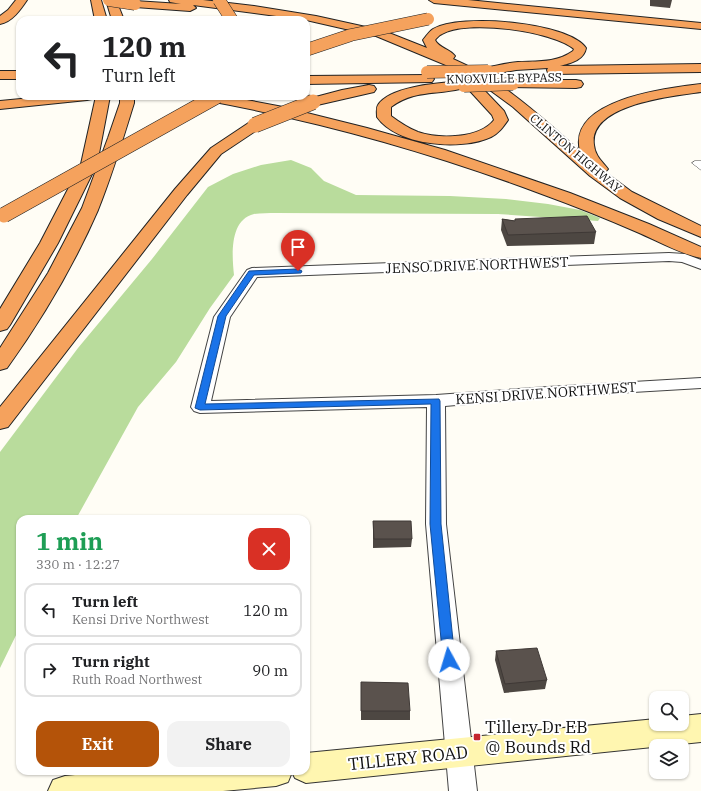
<!DOCTYPE html>
<meta charset="utf-8">
<style>
body{margin:0;font-family:"IBM Plex Serif",serif;background:#f2f2f2;color:#202124;height:100vh;display:flex;flex-direction:column;font-size:15px;white-space:nowrap}
*{box-sizing:border-box;margin:0}
p{font-size:13px;color:#757577}
.icon{flex:none;width:22px;height:22px;fill:none;stroke:currentColor;stroke-width:2;stroke-linecap:round;stroke-linejoin:round}
.map{position:relative;flex:1;overflow:hidden}
.sheet{position:absolute;left:16px;top:515px;width:294px;height:260px;display:flex;flex-direction:column;background:#fff;border-radius:12px;box-shadow:0 1px 3px #0004}
.sheet>*{flex:none}
.top-card{position:absolute;left:16px;top:16px;width:294px;height:84px;border-radius:12px;box-shadow:0 1px 3px #0004;background:#fff;color:#202124;overflow:hidden}
.buttons{position:absolute;left:649px;top:691px;display:grid;gap:8px}
.buttons a{display:grid;place-items:center;width:40px;height:40px;border-radius:8px;background:#fff;box-shadow:0 1px 3px #0004;font-size:20px}
.pin{position:absolute;display:grid;place-items:center;width:34px;height:34px;color:#fff;margin:-41px -17px;border-radius:50% 50% 50% 0;rotate:-45deg;box-shadow:0 0 4px #0007}
.pin .icon{rotate:45deg}
.me{position:absolute;width:44px;margin:-22px;rotate:354deg;stroke-linejoin:round;filter:drop-shadow(0 0 3px #0008)}
.turn{display:flex;align-items:center;gap:14px;height:84px;padding:0 20px;font-size:18px}
.turn .icon{width:52px;height:52px;stroke-width:2.5}
.turn b{display:block;font-size:28px;line-height:34px}
.round{display:grid;place-items:center;flex:none;width:42px;height:42px;border-radius:12px;background:#f2f2f2}
.headline{display:flex;align-items:center;justify-content:space-between;height:68px;padding:0 20px}
h1{font-size:24px;font-weight:700;line-height:30px;color:#1e9e55}
.action{display:flex;gap:8px;margin-top:auto;padding:8px 20px}
.action a{flex:1;height:46px;border-radius:12px;background:#b45309;color:#fff;font-size:16px;font-weight:700;line-height:46px;text-align:center}
.action a+a{background:#f2f2f2;color:#202124}
ul{padding:0;list-style:none}
li{display:flex;align-items:center;gap:12px;height:54px;margin:0 8px 6px;padding:0 12px;border:2px solid #e0e0e0;border-radius:12px}
li div{flex:1}
li b{display:block;font-size:15px}
li em{font-style:normal}
.map>svg:first-child{display:block}
</style>
<div class="map">
<svg width="701" height="791" viewBox="0 0 701 791">
<rect width="100%" height="100%" fill="#fffdf5"/>
<!-- forest -->
<path fill="#b9dc9c" d="M291,160l20,8 13,13 32,14 94,1 56,3 42,5 32,6 20,8 -2,3 -100,-7 -222,-1c-7,0 -15,0 -22,1 -25,6 -22,42 -20,61l-24,33 -34,54 -38,45 -62,112h-56v108l-20,41v-216l78,-104 74,-89 56,-72 25,-13 28,-9z"/>
<g fill="none" stroke-linecap="round" stroke-linejoin="round">
<defs>
<path id="lane" d="M695,161h6v9l-9,-7z"/>
<path id="street" d="M669,253l16,1 16,6v9l-19,-7 -13,-1 -412,16 -27,40 -19,84 225,-6 112,-8 153,-9v10l-153,9 -103,9 1,118 31,267h-28l-23,-267 1,-117 -227,6 -6,-2 -3,-4 23,-90 33,-47 5,-2z"/>
<path id="secondary" d="M701,714v28l-395,41 -11,-5 -3,-6 -4,10 -12,4 -53,5h-175l5,-11 12,-4 50,-5h191v-18l350,-34v5h26v-8z"/>
<path id="highway" d="M16,0h11c-6,9 -15,22 -27,24v-8l8,-6z
M91,0h10l6,20h-12z
M106,0h10l8,20h-12z
M169,0h34l51,6 62,10 68,15 43,17 -4,-8c3,-4 7,-9 10,-11 27,-16 135,-7 153,19 -2,12 -15,15 -26,18l141,-2v8l-148,2 -5,-1 -1,-3 1,-2 -32,2 -28,5 -5,-1 -1,-3 1,-3c12,-2 24,-5 35,-6 19,-1 38,1 55,-11l1,-2c-21,-18 -108,-30 -132,-15 -3,1 -5,4 -7,6 4,8 15,9 20,16l-2,3c49,21 87,57 127,92 -13,-52 88,-63 121,-67v8c-27,4 -113,12 -107,53 1,11 8,16 14,24l-3,3 27,20 69,34v11l-43,-18 -38,-21 -30,-22 -77,-69 -30,-22 -30,-17 -77,-32 -70,-16 -113,-15 3,3 -6,3 -55,-4 -5,-3 5,-3 46,3 -11,-2z
M429,0h39l233,23v6l-267,-26z
M0,71h20v8h-20z
M427,75l5,1 2,3 -2,3 -126,2v-8z
M513,80h63l5,1 2,3 -2,3 -5,1 -68,-1 -2,-3 2,-3z
M455,82l5,1 2,3 -2,3c-26,6 -46,1 -69,18v9c8,6 17,12 27,16 21,7 61,7 76,-12l-2,-5 -22,-24 2,-7h10l2,6 20,21 4,9c-5,7 -9,13 -17,17 -30,14 -94,9 -114,-20 0,-4 -1,-9 1,-12 11,-18 58,-22 77,-23z
M369,85l5,1 2,3 -2,3 -61,14 -5,-1 -2,-3 2,-3 34,-9z
M52,96h42l-2,3 -5,1 -87,9v-8z
M96,96h14l-13,68 -39,79 -48,82 -3,4 -7,2v-22l40,-66 41,-79z
M120,96h14v7c-11,36 -22,72 -36,107 -24,55 -56,109 -91,158l-7,2v-22l48,-75 34,-65 26,-70 12,-35z
M197,96h29l57,11 84,21 78,22 125,43 79,31 52,23v11c-23,-5 -43,-17 -64,-26 -32,-14 -65,-27 -98,-39 -109,-41 -221,-72 -335,-93l-5,-1z
M255,121l5,1 2,3 -2,3 -39,26 -34,41 -179,232 -8,2v-22l175,-218 36,-41 39,-26z"/>
</defs>
<!-- lane casing -->
<use href="#lane" stroke="#444" stroke-width="1"/>
<!-- street casing -->
<use href="#street" stroke="#444" stroke-width="2"/>
<!-- secondary casing -->
<use href="#secondary" stroke="#333" stroke-width="2"/>
<!-- highway casing -->
<use href="#highway" stroke="#222" stroke-width="2"/>
<!-- lane -->
<use href="#lane" fill="#fff" fill-rule="evenodd"/>
<!-- street -->
<use href="#street" fill="#fff" fill-rule="evenodd"/>
<!-- secondary -->
<use href="#secondary" fill="#fff6b0" fill-rule="evenodd"/>
<!-- highway -->
<use href="#highway" fill="#f5a25d" fill-rule="evenodd"/>
<defs>
<path id="highway-bridge-far1" d="M109,0l26,4
M219,0l13,20
M306,50l45,-15 77,-16
M427,72l61,-1
M464,86l49,-2
M216,97l1,-1"/>
<path id="highway-bridge" d="M255,125l58,-23
M4,215l213,-119"/>
</defs>
<!-- highway-bridge-far1 casing -->
<use href="#highway-bridge-far1" stroke="#222" stroke-width="13" stroke-linecap="butt"/>
<!-- highway-bridge casing -->
<use href="#highway-bridge" stroke="#222" stroke-width="16" stroke-linecap="butt"/>
<!-- highway-bridge-far1 -->
<use href="#highway-bridge-far1" stroke="#f5a25d" stroke-width="12"/>
<!-- highway-bridge -->
<use href="#highway-bridge" stroke="#f5a25d" stroke-width="15"/>
</g>
<!-- wall -->
<path fill="#4d4742" d="M650,0h22l-2,8 -20,-2z
M502,219l94,13 -2,12 -87,2 -6,-16z
M373,521l39,18 -1,8 -38,1z
M496,651l51,29 -2,9 -41,4 -9,-33z
M361,682l49,29v9h-49z"/>
<!-- building -->
<path fill="#5a524d" stroke="#3f3936" d="M587,216l9,16 -88,3 -6,-16 13,2v-2z
M373,521h38l1,18h-38z
M537,648l10,32 -42,4 -9,-33z
M361,682l47,1 2,28h-49z"/>
<!-- route -->
<path fill="#1a73e8" stroke="#114b97" d="M298,269l4,2 -1,2 -47,2 -28,41 -21,88 234,-5 1,2 1,123 14,136 -2,3 -4,2 -4,-2 -2,-3 -13,-136 1,-120 -231,6 -5,-2 23,-92 31,-45z"/>
<!-- markers -->
<rect fill="#c4262e" stroke="#fff" stroke-width="1.5" x="473" y="733" width="8" height="8" rx="2"/>
<g text-anchor="middle" dominant-baseline="central" stroke-width="4" stroke-linejoin="round" paint-order="stroke">
<!-- far-street labels -->
<g font-size="12" fill="#111" stroke="#fff">
<text transform="translate(504 78) rotate(-1)">KNOXVILLE BYPASS</text>
<text transform="translate(576 153) rotate(40)">CLINTON HIGHWAY</text>
</g>
<!-- street labels -->
<g font-size="14" fill="#111" stroke="#fff">
<text transform="translate(477 265) rotate(-2)">JENSO DRIVE NORTHWEST</text>
<text transform="translate(546 393) rotate(-4)">KENSI DRIVE NORTHWEST</text>
</g>
<!-- near-poi labels -->
<g font-size="17" fill="#111" stroke="#fff" text-anchor="start">
<text x="485" y="727">Tillery Dr EB<tspan x="485" dy="20">@ Bounds Rd</tspan></text>
</g>
<!-- near-street labels -->
<g font-size="17" fill="#111" stroke="#fff">
<text transform="translate(408 758) rotate(-6)">TILLERY ROAD</text>
</g>
</g>
</svg>
<div class="buttons">
<a><svg class="icon" aria-label="search" viewBox="0 0 24 24"><circle cx="10" cy="10" r="6"/><path d="M15 15l6 6"/></svg></a>
<a><svg class="icon" aria-label="layers" viewBox="0 0 24 24"><path d="M12 4l9 5-9 5-9-5zM3 14l9 5 9-5"/></svg></a>
</div>
<div class="pin" style="left:298px;top:271px;background:#d93025"><svg class="icon" aria-label="arrive" viewBox="0 0 24 24"><path d="M6 21V4h12l-3 4 3 4H6"/></svg></div>
<svg class="me" style="left:449px;top:660px" viewBox="-20 -20 40 40"><circle r="19" fill="#fff"/><path d="M0-13L10 11 0 6-10 11z" fill="#1a73e8"/></svg>
<div class="top-card">
<div class="turn"><svg class="icon" aria-label="left" viewBox="0 0 24 24"><path d="M17 20v-9H6M10 6l-5 5 5 5"/></svg><div><b>120 m</b>Turn left</div></div>
</div>
<section class="sheet">
<div class="headline"><div><h1>1 min</h1><p>330 m · 12:27</p></div><a class="round" style="background:#d93025;color:#fff"><svg class="icon" aria-label="close" viewBox="0 0 24 24"><path d="M6 6l12 12M18 6L6 18"/></svg></a></div>
<ul>
<li><svg class="icon" aria-label="left" viewBox="0 0 24 24"><path d="M17 20v-9H6M10 6l-5 5 5 5"/></svg><div><b>Turn left</b><p>Kensi Drive Northwest</p></div><em>120 m</em></li>
<li><svg class="icon" aria-label="right" viewBox="0 0 24 24"><path d="M7 20v-9h11M14 6l5 5-5 5"/></svg><div><b>Turn right</b><p>Ruth Road Northwest</p></div><em>90 m</em></li>
</ul>
<div class="action"><a>Exit</a><a>Share</a></div>
</section>
</div>
